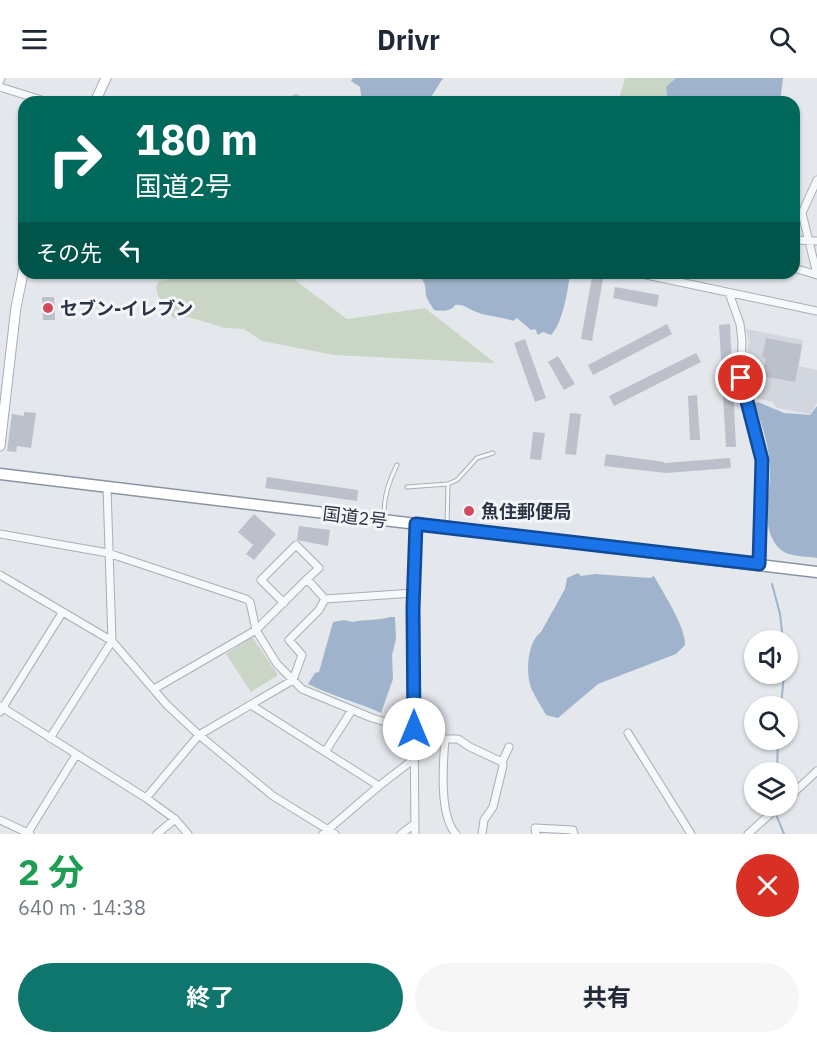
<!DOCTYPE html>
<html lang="ja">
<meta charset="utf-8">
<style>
body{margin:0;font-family:"IBM Plex Sans","Noto Sans JP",sans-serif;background:#f6f6f7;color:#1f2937;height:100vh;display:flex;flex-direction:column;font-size:22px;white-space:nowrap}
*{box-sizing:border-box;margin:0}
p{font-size:20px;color:#747a83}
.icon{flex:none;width:33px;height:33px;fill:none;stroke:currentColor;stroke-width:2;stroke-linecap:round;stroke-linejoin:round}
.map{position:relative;height:756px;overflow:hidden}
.drawer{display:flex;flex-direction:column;background:#fff;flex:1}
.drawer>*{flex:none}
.hud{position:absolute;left:18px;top:18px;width:782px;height:183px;border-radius:18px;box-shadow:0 2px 4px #0004;background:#00695c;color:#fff;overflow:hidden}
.tools{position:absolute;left:744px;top:552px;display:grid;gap:12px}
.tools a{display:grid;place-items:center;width:54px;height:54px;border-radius:50%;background:#fff;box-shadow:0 2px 4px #0004;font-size:30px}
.pin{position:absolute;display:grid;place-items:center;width:51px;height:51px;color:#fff;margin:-26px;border:3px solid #fff;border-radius:50%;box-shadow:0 2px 6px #0007}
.me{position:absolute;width:66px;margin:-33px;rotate:0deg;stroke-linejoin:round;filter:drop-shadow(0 0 4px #0008)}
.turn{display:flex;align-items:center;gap:21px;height:126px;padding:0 18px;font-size:27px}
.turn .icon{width:78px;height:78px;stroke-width:2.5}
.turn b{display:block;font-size:42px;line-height:51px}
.then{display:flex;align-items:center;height:57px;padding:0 18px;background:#0003;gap:12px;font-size:22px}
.round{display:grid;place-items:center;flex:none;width:63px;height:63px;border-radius:32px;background:#f6f6f7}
.headline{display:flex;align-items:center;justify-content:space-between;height:102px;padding:0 18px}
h1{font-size:36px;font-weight:700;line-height:45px;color:#1e9e55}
.button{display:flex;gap:12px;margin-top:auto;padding:12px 18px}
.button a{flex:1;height:69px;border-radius:36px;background:#0f766e;color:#fff;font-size:24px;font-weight:700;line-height:69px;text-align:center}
.button a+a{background:#f6f6f7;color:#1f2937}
header{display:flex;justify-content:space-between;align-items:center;height:78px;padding:0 18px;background:#fff;font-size:27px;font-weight:700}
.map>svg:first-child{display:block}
</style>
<header><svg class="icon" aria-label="menu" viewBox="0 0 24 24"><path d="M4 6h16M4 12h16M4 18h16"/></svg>Drivr<svg class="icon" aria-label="search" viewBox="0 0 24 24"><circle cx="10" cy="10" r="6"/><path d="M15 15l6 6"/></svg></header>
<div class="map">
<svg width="817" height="756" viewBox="0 0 817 756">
<rect width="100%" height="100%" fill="#e4e7ec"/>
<!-- built -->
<path fill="#d2d6de" d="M746,251l57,11 -4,26 18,4v33l-7,11 -33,-6 -4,-6 -17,-4 -10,-34 3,-23z"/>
<!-- green -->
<path fill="#c9d6c5" d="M625,0h59l-1,24h-65z
M206,195h88l1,7 52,39 78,-11 70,55 -161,-8 -72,-14 -18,-12 -19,-1 -36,-11 -16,1 -15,-22 -2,-9 3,-6z
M252,559l26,38 -27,17 -25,-38z"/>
<!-- water -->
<path fill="#9fb4cc" d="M353,0h90l-15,24h-66l-2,-15 -9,-6z
M676,0h107l-3,24h-112l-2,-15z
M414,195h156c-2,17 -7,50 -19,62l-8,-3 -5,3 -3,-6 -4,1 -14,-12 -4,3c-13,-5 -26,-4 -39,-10 -7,-3 -11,-7 -19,-6 -4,7 -14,6 -21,5 -2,-4 -7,-10 -8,-15 -1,-12 -1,-15 -12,-22z
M758,324l26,11 26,2 7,-9v152c-10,-2 -28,-1 -36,-8 -24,-22 -9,-59 -11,-86 -2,-20 -8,-41 -16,-60z
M578,495l3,3 14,-2 55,4 4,-2c9,17 32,51 31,69l-9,9 -78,30 -40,34 -12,-3c-4,-8 -10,-16 -14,-25 -7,-15 -5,-48 9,-58l24,-43 2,-11z
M390,539h5l1,22 -4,16 1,24 -12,34c-24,-11 -49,-17 -73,-29l7,-11 4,-1 14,-50 11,-2 9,2c11,-3 24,-1 37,-5z"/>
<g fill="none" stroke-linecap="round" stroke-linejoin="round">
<!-- stream -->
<path stroke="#9fb4cc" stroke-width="2" d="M772,506l8,30 3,26
M781,628l3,-32
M777,694l1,-32
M777,733v6l7,17"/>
</g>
<!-- building -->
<path fill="#bbc0ca" d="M592,199l11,2 -11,62 -11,-2z
M615,209l44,8 -2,12 -44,-9z
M42,219h12l1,23h-12z
M667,246l5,10 -79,41 -5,-10z
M730,246l6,123h-10l-7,-122z
M766,260l36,7 -7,37 -33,-6 4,-18 -4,-1z
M525,261l21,59 -11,4 -21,-59z
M696,275l5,9 -87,44 -5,-10z
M558,278l17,28 -11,6 -16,-28z
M697,317l3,45h-10l-2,-44z
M24,334l12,1 -5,35 -14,-2 -1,6 -9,-1 5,-37 12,2z
M570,335l11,1 -5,41 -11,-1z
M533,354l12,1 -4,27 -11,-1z
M606,376l58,8v1l66,-5 1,10 -65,5 -62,-7z
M267,399l91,13 -1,11 -92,-13z
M254,436l22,20 -22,26 -8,-6 7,-9 -15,-13z
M299,448l31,4 -2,16 -31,-6z"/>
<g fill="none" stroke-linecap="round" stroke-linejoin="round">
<defs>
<path id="service" d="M407,409l41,-3 9,-4 20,-22 16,-5
M385,440c-3,-18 4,-37 12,-53
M447,448l1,-42"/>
<path id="minor" d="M0,3l1,-3
M0,9l48,15
M296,24v-3
M817,102l-15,33 15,61
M794,162l23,1
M794,190l23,7
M637,195l180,38
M729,215l11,31 2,17 -1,37 21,82 -3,104
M0,456l108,19 138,46 4,3 6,28 21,34 25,25 70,29 73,21h13l12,8 32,15 7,-15
M0,497l112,66 55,64 32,30 74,61 62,38
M284,525l-23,-23 35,-35 23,23 -12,11
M154,611l102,-59 51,-51 18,20 89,-6
M251,627l128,81
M0,628l146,92 29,21 13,15
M0,634l62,-99
M628,655l63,101
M50,660l62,-97 -5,-153
M445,661c-2,25 -6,77 11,95
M325,674l27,-42
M146,720l53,-63 94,-55 9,-25 -13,-15 30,-30 6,-11
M788,720l29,-27
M0,742l30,14
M27,756l49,-79
M157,756l18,-15
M323,756l56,-48 35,-27
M401,756l13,-10
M415,756l-2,-227 3,-83
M482,756l2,-14 9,-13 10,-41 -1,-4
M536,756l-1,-6 38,2 1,4
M748,756l31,-28"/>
<path id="secondary" d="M95,24l11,-24
M0,368l16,-139 8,-39"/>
<path id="trunk" d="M0,396l817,98"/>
</defs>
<!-- service casing -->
<use href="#service" stroke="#a9aeb7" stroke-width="5"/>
<!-- minor casing -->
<use href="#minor" stroke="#a9aeb7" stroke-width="9"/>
<!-- secondary casing -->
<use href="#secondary" stroke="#a9aeb7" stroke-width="11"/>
<!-- trunk casing -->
<use href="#trunk" stroke="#8b94a3" stroke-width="13"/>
<!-- service -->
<use href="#service" stroke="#f7f8fa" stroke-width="3"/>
<!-- minor -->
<use href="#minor" stroke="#f7f8fa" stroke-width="7"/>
<!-- secondary -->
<use href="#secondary" stroke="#fff" stroke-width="9"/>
<!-- trunk -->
<use href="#trunk" stroke="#fff" stroke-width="10"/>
</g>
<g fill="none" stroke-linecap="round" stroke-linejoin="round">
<defs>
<path id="route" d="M414,651l-1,-121 3,-84 343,40 3,-104 -21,-82"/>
</defs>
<!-- route casing -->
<use href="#route" stroke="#114b97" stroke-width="15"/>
<!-- route -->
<use href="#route" stroke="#1a73e8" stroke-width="10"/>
</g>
<!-- markers -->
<g fill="#d1495b" stroke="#f4f6f9" stroke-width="2">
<circle cx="48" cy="230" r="6"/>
<circle cx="469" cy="433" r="6"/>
</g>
<g text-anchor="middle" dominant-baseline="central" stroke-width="6" stroke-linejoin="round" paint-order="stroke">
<!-- poi labels -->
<g font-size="18" font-weight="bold" fill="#2b3445" stroke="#f4f6f9" text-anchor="start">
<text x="60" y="230">セブン-イレブン</text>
<text x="481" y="433">魚住郵便局</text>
</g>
<!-- street labels -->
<g font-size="18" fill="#2b3445" stroke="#f4f6f9">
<text transform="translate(355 439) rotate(7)">国道2号</text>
</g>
</g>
</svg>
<div class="tools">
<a><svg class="icon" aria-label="sound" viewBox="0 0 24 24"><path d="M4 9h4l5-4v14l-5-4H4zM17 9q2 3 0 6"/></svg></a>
<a><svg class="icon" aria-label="search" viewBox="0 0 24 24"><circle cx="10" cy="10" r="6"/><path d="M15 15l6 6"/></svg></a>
<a><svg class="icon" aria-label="layers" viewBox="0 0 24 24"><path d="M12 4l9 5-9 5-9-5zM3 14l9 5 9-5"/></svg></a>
</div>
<div class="pin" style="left:741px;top:300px;background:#d93025"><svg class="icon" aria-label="arrive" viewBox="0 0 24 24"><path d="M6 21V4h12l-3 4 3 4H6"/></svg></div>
<svg class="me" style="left:414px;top:651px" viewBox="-20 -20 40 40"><circle r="19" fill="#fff"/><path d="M0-13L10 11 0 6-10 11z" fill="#1a73e8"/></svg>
<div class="hud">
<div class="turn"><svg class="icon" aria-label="right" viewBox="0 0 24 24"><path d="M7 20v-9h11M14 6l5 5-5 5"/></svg><div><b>180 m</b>国道2号</div></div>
<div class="then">その先<svg class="icon" aria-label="left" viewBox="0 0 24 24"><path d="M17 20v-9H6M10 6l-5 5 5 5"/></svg></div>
</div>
</div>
<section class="drawer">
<div class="headline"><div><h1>2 分</h1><p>640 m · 14:38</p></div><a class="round" style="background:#d93025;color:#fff"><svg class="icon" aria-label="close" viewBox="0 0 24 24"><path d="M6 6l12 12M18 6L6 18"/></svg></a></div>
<div class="button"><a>終了</a><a>共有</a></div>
</section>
